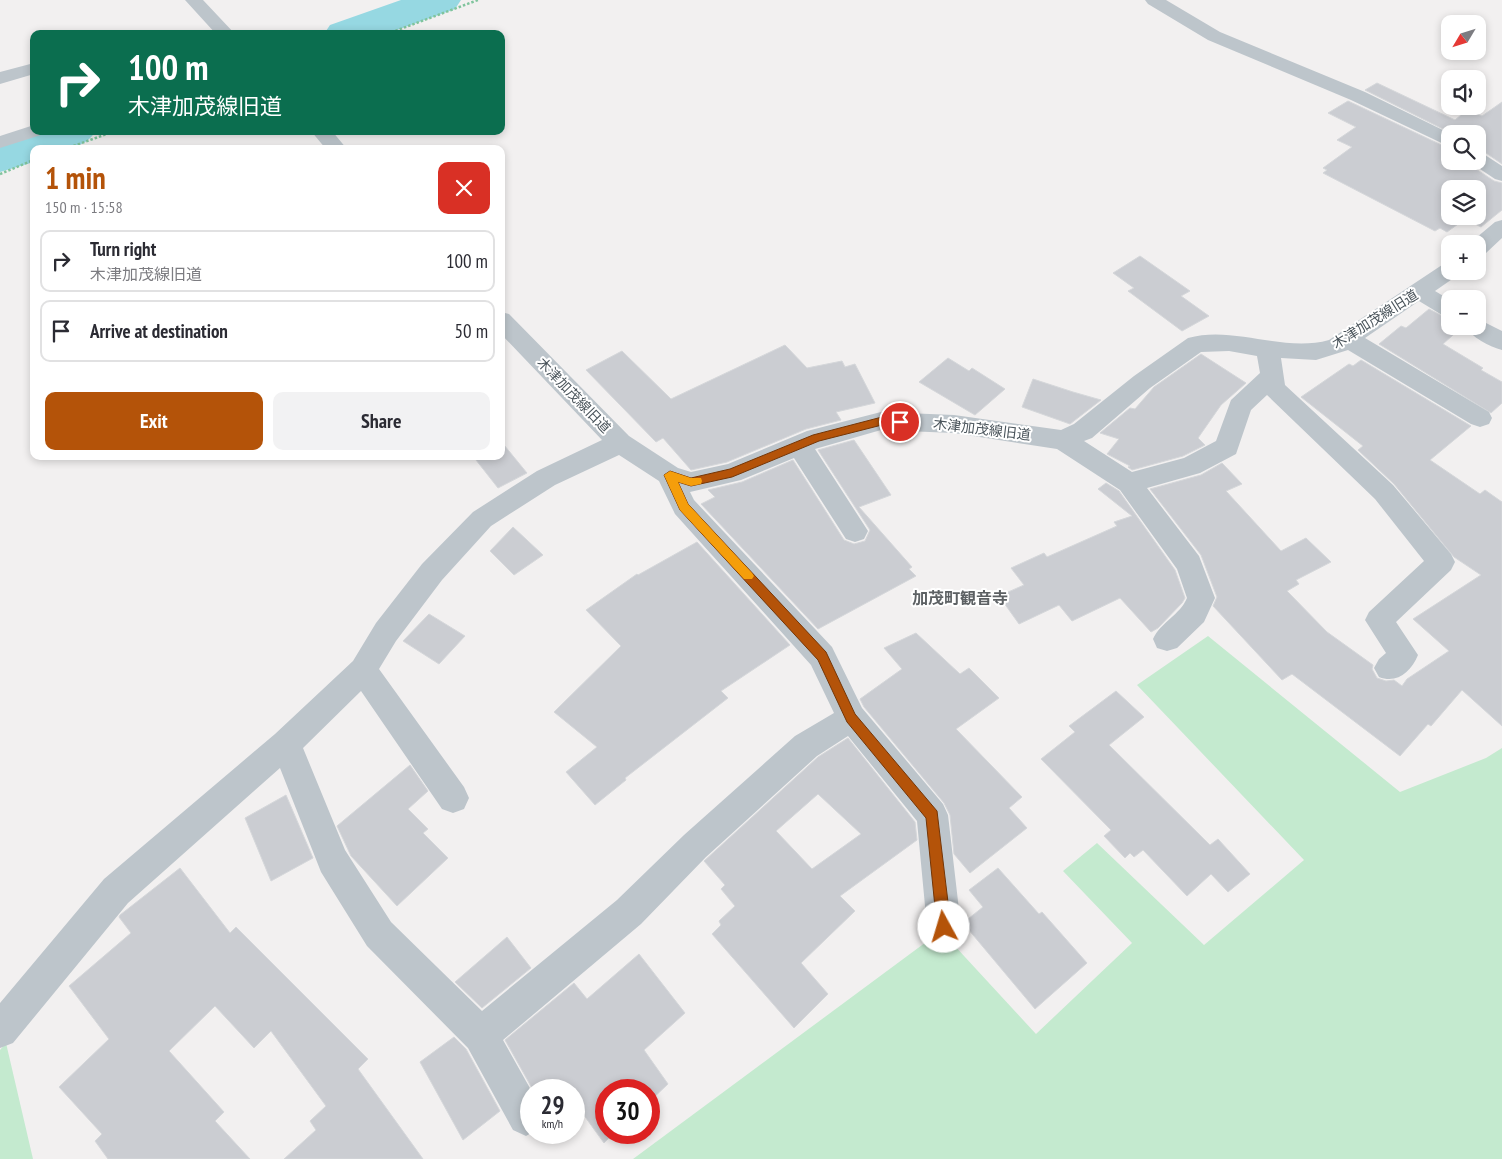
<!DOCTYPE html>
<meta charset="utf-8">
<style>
body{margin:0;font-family:"PT Sans Narrow","Noto Sans JP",sans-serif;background:#f2f2f3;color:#2b2b33;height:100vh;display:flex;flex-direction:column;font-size:19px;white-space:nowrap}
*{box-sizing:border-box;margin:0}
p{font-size:16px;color:#7c7c81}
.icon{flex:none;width:28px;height:28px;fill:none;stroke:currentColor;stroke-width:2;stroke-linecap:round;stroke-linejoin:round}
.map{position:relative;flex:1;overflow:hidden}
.details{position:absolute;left:30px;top:145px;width:475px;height:315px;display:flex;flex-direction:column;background:#fff;border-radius:10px;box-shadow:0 2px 8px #0003}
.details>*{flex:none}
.hud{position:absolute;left:30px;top:30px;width:475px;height:105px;border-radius:10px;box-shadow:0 2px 8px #0003;background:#0b6e4f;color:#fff;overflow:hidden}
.needle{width:32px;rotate:232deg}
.tools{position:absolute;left:1441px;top:15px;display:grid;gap:10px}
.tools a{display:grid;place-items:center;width:45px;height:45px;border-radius:10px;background:#fff;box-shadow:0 2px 8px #0003;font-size:25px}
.speed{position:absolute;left:520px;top:1079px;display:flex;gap:10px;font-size:25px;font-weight:700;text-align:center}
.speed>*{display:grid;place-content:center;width:65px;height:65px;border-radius:50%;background:#fff;box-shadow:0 2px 8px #0003;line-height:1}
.speed small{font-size:12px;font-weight:400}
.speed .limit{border:8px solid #d22;background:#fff;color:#111}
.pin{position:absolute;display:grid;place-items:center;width:42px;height:42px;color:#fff;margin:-21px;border:2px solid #fff;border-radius:50%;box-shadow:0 1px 5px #0007}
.me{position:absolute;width:55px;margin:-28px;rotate:354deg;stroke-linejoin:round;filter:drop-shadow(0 0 4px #0008)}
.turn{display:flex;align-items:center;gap:18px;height:105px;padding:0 15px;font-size:22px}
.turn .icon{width:65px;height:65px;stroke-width:2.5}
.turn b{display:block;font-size:35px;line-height:42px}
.round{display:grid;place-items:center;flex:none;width:52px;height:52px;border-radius:10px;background:#f2f2f3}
.overview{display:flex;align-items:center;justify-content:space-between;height:85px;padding:0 15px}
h1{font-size:30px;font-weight:700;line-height:38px;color:#b45309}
.action{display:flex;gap:10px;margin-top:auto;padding:10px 15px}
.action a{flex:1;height:58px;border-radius:10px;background:#b45309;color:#fff;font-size:20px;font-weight:700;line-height:58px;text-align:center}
.action a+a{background:#f2f2f3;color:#2b2b33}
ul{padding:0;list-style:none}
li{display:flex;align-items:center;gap:15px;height:62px;margin:0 10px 8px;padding:0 5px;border:2px solid #e1e1e2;border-radius:10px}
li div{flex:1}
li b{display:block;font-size:19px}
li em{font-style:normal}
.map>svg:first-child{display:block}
</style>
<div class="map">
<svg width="1502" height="1159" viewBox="0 0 1502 1159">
<rect width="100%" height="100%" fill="#f2f0f0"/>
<!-- green -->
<path fill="#c4eacf" d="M1208,636l192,156 86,-34 16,-10v411h-869l308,-228 95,103 96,-91 -69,-72 34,-28 107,102 100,-85 -167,-175z
M6,1043l27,116h-33v-109z"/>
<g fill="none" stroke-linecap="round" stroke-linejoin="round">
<!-- river -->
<path fill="#96d8e2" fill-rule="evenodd" d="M401,0h60l-6,9 -69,25h-62l6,-9z
M34,129v2h62c-15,22 -39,18 -62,18v13l-34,10v-30z"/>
</g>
<!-- building -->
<path fill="#cbcdd2" stroke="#d5d7da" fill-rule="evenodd" d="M1377,83l78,37 12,-10 15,6 20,-14v62l-16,-11 -8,-2v-17h-25l-88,-44z
M1348,101l102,48v12h18l2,4 24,16 8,2v27l-21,17 -16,-8 -18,13 -7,-4 -5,3 -112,-58 4,-3 -4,-2 29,-21 -15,-7 19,-13 -28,-14zM1450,189h28v27h-28z
M1140,256l50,35 -9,5 28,20 -27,15 -54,-40 6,-3 -21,-15z
M1429,309l21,11v6h13l-20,18 40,24 -2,2 21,12v21l-11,10 -112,-69 22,-18 5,2z
M785,345l22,23 35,-7 3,6 10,-3 20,39 -39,9 5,8 -35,9 -79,33 -36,8 -28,-32 -7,4 -70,-72 36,-19 49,48z
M1201,354l45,29 -25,22 -23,33 7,7 -22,11 -51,14 -4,-3 2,-1 -23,-12 12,-15 -19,-6 30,-25 5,1 19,-22z
M948,358l21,13 3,-3 33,21 -30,26 -56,-33z
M1361,360l110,66 -41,34 50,34 5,-4 17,12v224l-40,-36 -31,36 -3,-2 -28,32 -108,-82 -10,6 -69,-74 4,-9 -16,-42 -51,-66 51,-14 21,-12 20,21 -16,7 55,60 25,-13 25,24 -35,18 3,4 -12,7 40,41 46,33 -1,4 5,9 9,3 8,-1 8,6 5,-7 42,-28 -36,-32 68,-44 -27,-18 -60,-73 -36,-34 5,-4 -62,-49 48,-33 4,2z
M1033,379l40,13 28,8 -31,24 -48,-17z
M854,440l37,55 -32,12 53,60 -3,2 7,7 -98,53 -117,-125 14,-7 -7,-7 34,-8 51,-22 51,80 10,4 11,-3 5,-11 -52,-80z
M504,445l23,28 -29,15 -22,-28 7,-4h18v-9z
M1106,483l13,8 56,79 10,28 -3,5 -24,25 -7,4 -31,-34 -48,23 -13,-16 -40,19 -20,-28 25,-11 -13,-17 33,-15 3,4 70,-31 -3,-4 18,-6 -34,-27z
M513,527l30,28 -29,20 -24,-24z
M697,542l93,103 -69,46 7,7 -103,80 1,2 -31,25 -29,-33 31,-25 -43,-35 67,-66 -35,-36 51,-36 1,1z
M429,614l36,22 -26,28 -36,-23z
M916,633l44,41 9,-6 30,30 -43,31 66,68 -13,11 18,20 -57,45 -16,-19 -4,-39 -6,-12 -80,-96 -4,-8 42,-30 -18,-21z
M1116,691l28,26 -35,28 101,100 8,-6 32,35 -22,18 -17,-18 -24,22 -44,-46 -9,7 -4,-4 -5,5 -21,-22 7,-6 -70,-71 34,-27 -6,-6z
M848,738l67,84 2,18 -77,56 15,15 -54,52 27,31 -34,34 -82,-94 9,-9 -2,-4 16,-15 -14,-17 4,-4 -21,-24 114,-104zM818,794l43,40 -49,35 -36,-38z
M410,765l18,26 -20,18 20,20 -5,4 25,25 -51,48 -46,-50 -14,-30z
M286,795l27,63 -42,23 -26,-63z
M180,868l50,65 6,-6 132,132 -10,10 65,90h-139l32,-29 -6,-9 16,-15 -55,-75 -17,17 -39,-42 -46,45 55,61 -9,9 35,38h-142l-13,-18 7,-7 -43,-47 50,-48 -40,-53 62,-53 -12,-16 1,-2z
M998,868l41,46 3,-2 45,51 -52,46 -72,-86 20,-16 -14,-17z
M507,937l24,31 -49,40 -27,-26z
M639,954l46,59 -41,37 24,34 -19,18v-12h-43v42h9l-11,11 -21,-29 -9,9v-33h-41l-28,-50 69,-57 13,16z
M454,1037l12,12 34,62 -37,29 -43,-78z"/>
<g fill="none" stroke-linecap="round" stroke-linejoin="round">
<!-- path -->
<path stroke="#80c49d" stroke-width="2.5" stroke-dasharray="2.5 2" stroke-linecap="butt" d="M387,34l91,-34
M65,149l50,-18
M0,174l31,-13"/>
<!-- minor -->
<path fill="#bdc5cb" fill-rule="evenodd" d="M185,0h18l32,34h-19z
M1145,0h21l54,32 145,60 86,42 -1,13 -99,-47 -143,-60 -60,-36z
M34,63v11l-34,10v-12z
M34,125v6h10l-3,4 -41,13v-12z
M311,131h21l15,18h-21z
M1478,153l7,2 17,11v15l-7,-2 -24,-16 -1,-2h8z
M1502,220v18l-16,15 -8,2v-11l-8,-1 25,-21z
M1450,263v8h10l-2,4 -23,16 15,9v18l-8,-3 -23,-14 -54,37 124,74 3,6 -3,6 -9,3 -9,-3 -123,-74 -32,10 -35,-2 4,27 108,100 58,69 4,8 -4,8 -55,52 22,33c-7,17 -21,29 -39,22l-5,-9 5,-9 7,-6 -21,-33 4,-8 55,-51 -49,-62 -108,-104 -16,15 -15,44 -36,19 -53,15 52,68 16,42 -11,24 -27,26 -10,3 -10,-3 -4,-9c8,-17 27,-24 34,-41l-10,-29 -57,-79 -63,-41 -103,-16 -73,-3 -66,19 53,82 -4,8 -9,3 -9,-3 -52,-81 -53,22 -51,12 4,8 138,147 30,61 81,96 5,11 13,112 -5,12 -12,5 -12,-5 -5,-12 -10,-106 -69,-85 -31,20 -111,101 -65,67 -138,116 28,50v42h2l-7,4 -13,-6 -45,-82 -101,-102 -46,-74 -41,-104 -152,135 -115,140 -13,5v-45l104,-124 171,-145 78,-73 23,-38 46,-59 51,-52 64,-41 65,-31 -101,-106v-22l8,2 120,122 49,32 13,4 37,-8 79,-33 74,-19 73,3 107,15 13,-6 60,-48 54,-38c46,-13 95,15 141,2l113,-75zM1229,351l28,5 3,17 -29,27 -15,41 -32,17 -52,14 -48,-31 8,-3 58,-50 51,-36zM619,455l40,26 16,33 136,151 23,48 -39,23 -111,99 -67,65 -135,111 -91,-89 -46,-72 -42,-102 58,-57 81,118 11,4 11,-4 5,-11 -5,-11 -85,-118 17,-28 46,-61 49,-54 64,-41z
M1478,319l24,12v19c-12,-3 -31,-13 -37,-24h13z"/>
</g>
<!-- route -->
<path fill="#b45309" stroke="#753606" d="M882,417l18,1 5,4 -5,3h-18l-63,16 -87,36 -41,9 -13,-4 10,22 138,148 29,62 82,97 14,116 -2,5 -5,2 -5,-2 -2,-5 -11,-109 -79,-96 -29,-62 -138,-150 -16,-35 6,-4 21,7 39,-9 83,-34z"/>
<!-- slow -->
<path fill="#f59e0b" d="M670,471l21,7h10l1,3 -1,3 -10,2 -13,-4 10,22 64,69 2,3 -2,3h-8l-64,-69 -16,-35z"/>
<g text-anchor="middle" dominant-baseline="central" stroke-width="4" stroke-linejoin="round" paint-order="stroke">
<!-- street labels -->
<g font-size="14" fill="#4a545b" stroke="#fff">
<text transform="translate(1375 319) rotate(-32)">木津加茂線旧道</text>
<text transform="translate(574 395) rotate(46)">木津加茂線旧道</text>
<text transform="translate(982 429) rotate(7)">木津加茂線旧道</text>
</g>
<!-- quarter labels -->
<g font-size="16" font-weight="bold" fill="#5d6164" stroke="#fff">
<text x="960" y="598">加茂町観音寺</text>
</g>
</g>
</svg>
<div class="tools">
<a><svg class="needle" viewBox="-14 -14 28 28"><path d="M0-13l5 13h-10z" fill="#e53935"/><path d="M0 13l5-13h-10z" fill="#7c7c81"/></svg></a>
<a><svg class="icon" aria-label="sound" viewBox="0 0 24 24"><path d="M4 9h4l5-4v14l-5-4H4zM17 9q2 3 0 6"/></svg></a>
<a><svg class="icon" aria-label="search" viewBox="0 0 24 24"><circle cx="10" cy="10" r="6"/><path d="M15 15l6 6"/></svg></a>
<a><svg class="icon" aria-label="layers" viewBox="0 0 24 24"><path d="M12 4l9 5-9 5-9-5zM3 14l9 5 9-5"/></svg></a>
<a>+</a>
<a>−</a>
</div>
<div class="speed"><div>29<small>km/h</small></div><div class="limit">30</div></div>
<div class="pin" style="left:900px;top:422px;background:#d93025"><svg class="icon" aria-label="arrive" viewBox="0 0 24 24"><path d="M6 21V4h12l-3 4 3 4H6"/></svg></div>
<svg class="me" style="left:944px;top:927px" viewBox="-20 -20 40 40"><circle r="19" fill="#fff"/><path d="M0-13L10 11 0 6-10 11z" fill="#b45309"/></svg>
<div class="hud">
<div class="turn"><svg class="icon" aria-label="right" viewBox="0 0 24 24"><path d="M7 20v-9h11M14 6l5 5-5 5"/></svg><div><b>100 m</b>木津加茂線旧道</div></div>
</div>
<section class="details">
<div class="overview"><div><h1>1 min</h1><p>150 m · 15:58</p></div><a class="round" style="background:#d93025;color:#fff"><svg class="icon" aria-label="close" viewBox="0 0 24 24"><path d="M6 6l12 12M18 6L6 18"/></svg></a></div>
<ul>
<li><svg class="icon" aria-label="right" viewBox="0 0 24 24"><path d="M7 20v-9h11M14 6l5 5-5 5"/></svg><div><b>Turn right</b><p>木津加茂線旧道</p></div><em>100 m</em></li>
<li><svg class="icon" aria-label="arrive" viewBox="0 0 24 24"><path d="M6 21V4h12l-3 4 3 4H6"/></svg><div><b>Arrive at destination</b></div><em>50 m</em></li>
</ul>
<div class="action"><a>Exit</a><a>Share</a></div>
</section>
</div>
